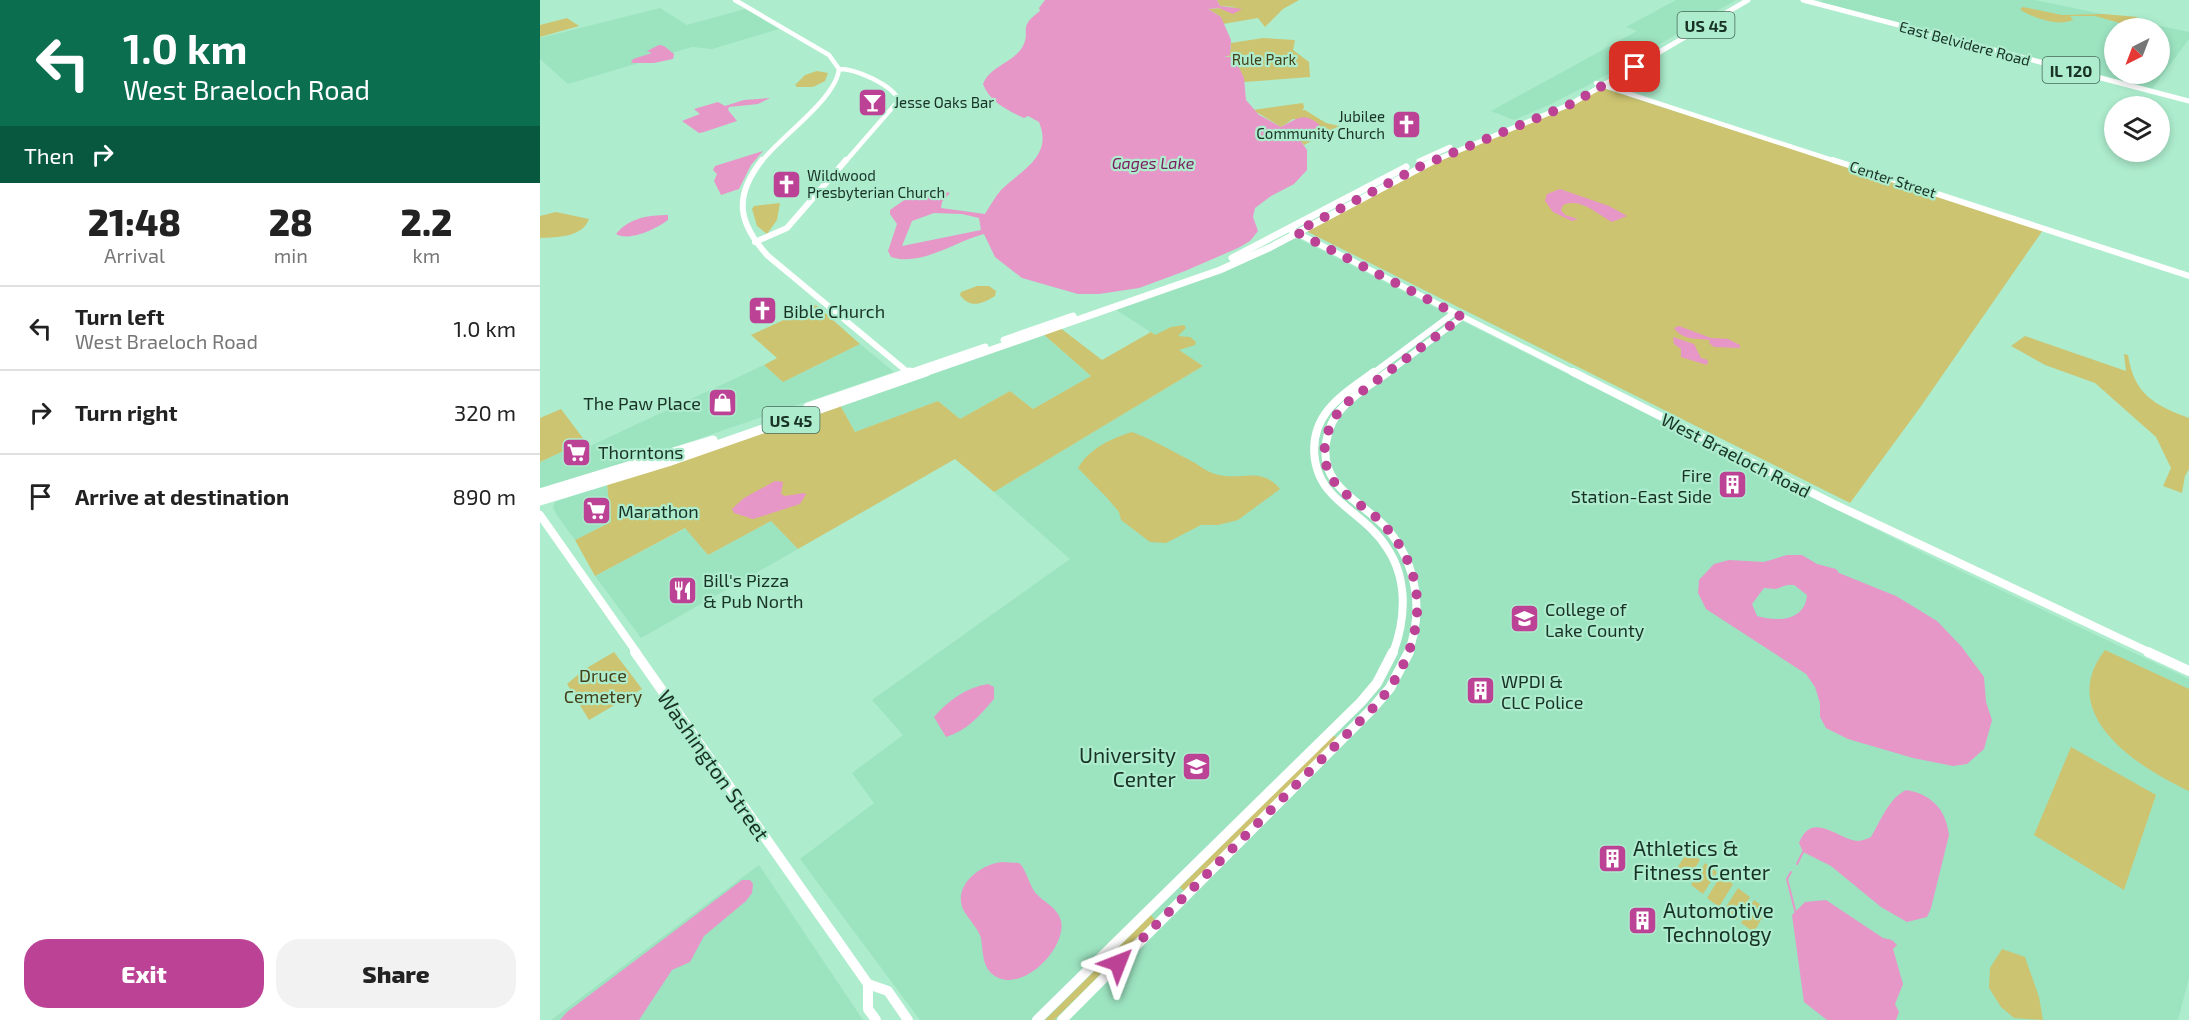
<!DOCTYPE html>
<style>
body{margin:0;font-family:"Exo 2",sans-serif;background:#f2f2f2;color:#222;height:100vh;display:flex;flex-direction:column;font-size:22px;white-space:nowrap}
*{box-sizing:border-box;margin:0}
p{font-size:20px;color:#767676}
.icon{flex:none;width:33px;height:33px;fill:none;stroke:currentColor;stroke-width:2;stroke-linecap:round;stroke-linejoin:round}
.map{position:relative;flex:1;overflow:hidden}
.drawer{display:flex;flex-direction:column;background:#fff;width:540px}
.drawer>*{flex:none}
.top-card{background:#0b6e4f;color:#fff;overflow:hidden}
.needle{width:39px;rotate:222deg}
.fabs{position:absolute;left:1564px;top:18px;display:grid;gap:12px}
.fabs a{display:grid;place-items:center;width:66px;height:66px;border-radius:50%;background:#fff;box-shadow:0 3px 9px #0003;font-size:30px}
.pin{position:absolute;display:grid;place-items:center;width:51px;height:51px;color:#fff;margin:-26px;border-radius:12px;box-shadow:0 3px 9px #0006}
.me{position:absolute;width:66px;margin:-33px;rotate:45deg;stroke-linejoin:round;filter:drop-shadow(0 0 4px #0008)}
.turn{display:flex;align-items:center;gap:21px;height:126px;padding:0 24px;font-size:27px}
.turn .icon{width:78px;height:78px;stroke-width:2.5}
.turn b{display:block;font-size:42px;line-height:51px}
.then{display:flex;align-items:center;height:57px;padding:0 24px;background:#0003;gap:12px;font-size:22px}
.eta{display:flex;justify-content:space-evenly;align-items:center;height:102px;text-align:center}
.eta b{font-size:36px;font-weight:800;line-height:42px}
.primary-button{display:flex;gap:12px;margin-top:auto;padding:12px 24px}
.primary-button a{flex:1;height:69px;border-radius:24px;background:#bc4295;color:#fff;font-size:24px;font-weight:800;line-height:69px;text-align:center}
.primary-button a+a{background:#f2f2f2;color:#222}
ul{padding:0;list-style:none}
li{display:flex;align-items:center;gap:18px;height:84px;padding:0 24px;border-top:2px solid #e0e0e0}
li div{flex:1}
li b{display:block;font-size:22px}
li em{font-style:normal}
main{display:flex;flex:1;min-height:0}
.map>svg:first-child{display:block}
</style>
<main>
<section class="drawer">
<div class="top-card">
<div class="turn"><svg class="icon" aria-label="left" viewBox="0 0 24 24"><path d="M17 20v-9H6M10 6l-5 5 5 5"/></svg><div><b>1.0 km</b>West Braeloch Road</div></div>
<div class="then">Then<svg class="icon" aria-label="right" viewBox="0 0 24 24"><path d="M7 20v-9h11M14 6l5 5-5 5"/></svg></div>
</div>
<div class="eta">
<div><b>21:48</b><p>Arrival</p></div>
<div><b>28</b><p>min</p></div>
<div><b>2.2</b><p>km</p></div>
</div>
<ul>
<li><svg class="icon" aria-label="left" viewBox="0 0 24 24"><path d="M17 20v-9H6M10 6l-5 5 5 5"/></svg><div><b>Turn left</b><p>West Braeloch Road</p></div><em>1.0 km</em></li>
<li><svg class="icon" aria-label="right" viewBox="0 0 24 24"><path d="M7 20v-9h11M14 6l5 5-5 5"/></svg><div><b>Turn right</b></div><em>320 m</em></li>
<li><svg class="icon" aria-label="arrive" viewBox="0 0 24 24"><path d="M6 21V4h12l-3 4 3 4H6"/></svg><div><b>Arrive at destination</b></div><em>890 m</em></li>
</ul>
<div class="primary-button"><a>Exit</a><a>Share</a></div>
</section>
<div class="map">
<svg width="1649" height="1020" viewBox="0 0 1649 1020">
<rect width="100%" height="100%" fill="#adeccd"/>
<!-- built -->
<path fill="#9ce3c0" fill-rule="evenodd" d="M1136,0h60l-140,81 -47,24 -35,15 -23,-9 146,-80 -11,-4z
M1284,0h211l154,32v7l-37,50 -336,-87zM1575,28h45v46h-45z
M120,8l27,17 58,-16 34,20 -67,20 -20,-2 -124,37 -28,-25v-21z
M751,239h8l630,317 260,123v299l-11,42h-1258l-120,-161 74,-56 -22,-30 51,-38 -31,-35 198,-141 -76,-67 209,-126 -88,-57z
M502,333l49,43 -58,33 -23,-18 -50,28 -22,-18 -83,31 -15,-27z
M320,344l34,28 -255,87 -99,29v-26l45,-21 5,5 174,-81 19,17z
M67,484l4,38 -36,18 -19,-26 -3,-7 2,-5z
M231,521l27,28 -157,89 -46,-62 91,-48 22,27z
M219,865l104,155h-312z"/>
<!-- green -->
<path fill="#cdc471" d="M677,0h82l-16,9 -18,18 -7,-9 -35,6 -2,-7 -13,-8 29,-2 -17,-1z
M1483,7l39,8 41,-1 35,3 -5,2 9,4 3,4h-11l-39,-11h-25l3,4c-16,7 -40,-3 -51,-9l-2,-2z
M27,18l12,8 -39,11v-12z
M723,38l32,2 -2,10 16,12 1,15 -66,5 -10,-25 -10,-1 6,-1 1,-12z
M277,71l11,2 -3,8 -12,6h-16l-2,-2 10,-10z
M1060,87l443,143 -124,179 -69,94 -546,-273 99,-55 104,-42z
M763,103l1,5 -2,2h3l21,13 13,3 -35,19 -10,-12 23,-5 -5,-8 -19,-1 -12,8 -28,-17z
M240,203l-3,17 -10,14 -10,-8 -5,-17 2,-3z
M16,212l33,7c-7,19 -32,18 -49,19v-22z
M437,286h12l7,5 -1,5c-13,8 -25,13 -35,-1l1,-3z
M276,305l44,39 -77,38 -19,-17 13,-7 -26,-23z
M644,325l2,3 -8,8 12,1 6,5 -1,3 -16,5 24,16 -209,126 -39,-33 -157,90 -27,-28 -63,34 -23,-27 -90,48 -20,-36 36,-18 -4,-38 233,-79 15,27 83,-31 22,18 50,-28 23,18 58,-33 -49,-43 17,-6 43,33 49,-28 4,3 16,-8z
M1485,336l101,35 -2,-17 4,1c6,39 26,50 61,63v51l-4,7 -3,17 -19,-7 8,-18 -15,-31 -61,-54 -50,-18 -34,-19z
M21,409l24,32 -45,21v-44z
M592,432c22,8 42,20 63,31 6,4 13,9 20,11 26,8 45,-9 65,15l-42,31 -20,5h-17l-35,18 -16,-1 -29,-22 -2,-8 -11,-13 -30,-31c12,-20 32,-29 54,-36z
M1565,650l84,39v102c-52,-24 -134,-77 -84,-141z
M74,652l28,37 -53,31 -22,-36 18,-15z
M793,735l5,4 -154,152 -4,-4z
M1531,747l85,48 -32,95 -90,-55z
M1148,851l12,9 -14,22 -12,-9z
M1165,863l12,9 -14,22 -12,-9z
M1181,875l12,9 -14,23 -12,-9z
M1198,888l12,9 -13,23 -13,-10z
M1214,900l13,9 -13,23 -13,-9z
M611,915l4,5 -101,100h-9z
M1462,949l23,8 14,40 4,23 -29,-2 -13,-11 -12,-19 1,-20z"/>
<!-- water -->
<path fill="#e796c8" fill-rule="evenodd" d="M505,0h172l3,6 22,3 -9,5 -14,-6 -11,1 13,8 10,23 -1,15 -6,2h10l10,21 2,22 13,15 22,12c17,-8 21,-16 39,-2l-7,5 -18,3 12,17v20l-13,14 -23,12 -16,12 -2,9 5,14 -8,10 -12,7 -53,23 -46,17 -40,6h-21l-56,-16 -27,-21 -11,-23c-28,7 -63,33 -93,23l-3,-6 9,-27 -7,-10v-4c24,-16 30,-25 60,-17l-8,9 -1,6 44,6c5,-8 10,-17 16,-24 22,-21 52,-34 38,-68l-11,-6 -4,2c-16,-7 -35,-17 -41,-34 7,-18 31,-21 40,-38 8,-16 -6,-18 17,-35l-1,-3zM394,213l28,1 17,4 2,12 -79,16 10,-25z
M119,45l5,1 10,8 -1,5 -19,4h-23l2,-4 19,-6 -5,-2z
M230,98l-12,6 -29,3 -1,3 9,11 -33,11 -5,1 -17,-12 18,-7 -6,-5 24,-7 7,4 19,-6z
M223,151l-12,14 -12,24 -18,6 -7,-14 3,-7 -4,-4 2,-4z
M1020,189l49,17 18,10 -15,6c-14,-7 -31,-25 -49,-17l-2,5 4,5 13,4 -6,2 -19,-9 -8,-11 2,-7z
M128,215v5c-12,9 -39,22 -52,14 13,-16 32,-19 52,-19z
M1139,326l32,12 17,1 12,6v3l-26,-1 -5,-4 1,-3c-12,-2 -27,1 -36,-12z
M1133,337l21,7 7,14 7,2 -1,5 -26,-8v-8l-7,-5z
M235,481l8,1 -2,12 4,2 19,-3 2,1 -6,10 -47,15 -19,-6 -2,-4 12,-11z
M1247,555h15l15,9 19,5 3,4 57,23 41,25 24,25 23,31 2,25 6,18 -8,29 -17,15 -14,2 -40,-8 -65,-19 -22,-11 -6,-11v-14l-5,-16 -9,-13 -100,-65 -8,-16 1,-13 15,-16 15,-4 35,2zM1247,585h7l13,10c-2,26 -29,27 -50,21l-5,-12 12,-16 12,1z
M448,684l6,3v12c-15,17 -26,31 -48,38l-12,-20c15,-17 31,-29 54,-33z
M1366,790c26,4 40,20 43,45l-18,73 -4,9 -20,5 -26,-15 -50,-41 -28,-14 -4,-9c13,-33 38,-4 58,-2 4,0 10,-2 14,-4 9,-15 18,-39 35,-47z
M462,862l17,1 3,3c5,8 7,17 12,25 8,11 23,15 27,30 6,29 -43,77 -70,52 -9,-9 -8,-23 -10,-35 -3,-10 -12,-18 -17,-27 -13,-25 17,-47 38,-49z
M202,880h8l3,4 -1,9 -6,8 -42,35 -14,26 -18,8 -33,50h-79l7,-8z
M1286,900l57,38 9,2 5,5 -4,4 10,35 -8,20 4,8 -3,8h-69l-23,-18 -12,-87 13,-13z"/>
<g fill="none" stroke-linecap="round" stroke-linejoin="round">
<!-- stream -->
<path stroke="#e796c8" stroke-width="2" d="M1257,864l6,-12
M1251,872l-4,7 9,35"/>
<!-- secondary-far3 -->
<path stroke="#fff" stroke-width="4.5" d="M195,0l94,55 10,14c-3,30 -58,67 -78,93
M299,69c17,0 52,15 60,31l-54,62
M1056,83l242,79"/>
<!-- secondary-far2 -->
<path stroke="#fff" stroke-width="6" d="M222,160c-29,37 -24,63 6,96l142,118
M1293,160l356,116
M749,229l287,145
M215,242l32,-14 59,-68
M832,374l82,-61
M846,374l76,-57"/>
<!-- secondary-far1 -->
<path stroke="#fff" stroke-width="8" d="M368,372l3,3
M834,372c-16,12 -34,23 -46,38 -20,25 -18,61 4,84 18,19 41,31 55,54 21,31 19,71 6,105
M848,372c-15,11 -32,21 -44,34 -10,10 -16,23 -18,37 -7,46 39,59 63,88 28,34 35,81 19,122
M1033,372l259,131 319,150
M0,515l97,138"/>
<!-- secondary -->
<path stroke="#fff" stroke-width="10" d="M95,652l233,332v25l8,11
M1608,652l41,19
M328,984l20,7 20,29
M497,1020l324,-318 16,-19 16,-31
M522,1020l310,-311 18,-21 19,-36"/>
<!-- primary-far2 -->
<path stroke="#fff" stroke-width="5" d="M1263,0l386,101
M1074,67l8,1
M879,161l31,-14
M891,162l140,-58 177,-104"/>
<!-- primary-far1 -->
<path stroke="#fff" stroke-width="7" d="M692,258l174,-91
M464,340l69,-24
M366,374l79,-27
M382,374l298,-104 51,-23 164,-87"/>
<!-- primary -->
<path stroke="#fff" stroke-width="9" d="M268,407l102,-35
M0,493l173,-53
M0,501l128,-39 258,-90"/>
</g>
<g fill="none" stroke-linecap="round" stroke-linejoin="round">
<!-- route -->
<path stroke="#bc4295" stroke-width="10" stroke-dasharray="0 18" d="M578,963l258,-258c49,-55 59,-129 4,-184 -15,-15 -40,-26 -50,-46 -12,-23 -3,-52 15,-71l117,-87 -166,-85 125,-66 150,-62 64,-37"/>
</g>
<!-- icons -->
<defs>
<symbol id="bar-square" viewBox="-11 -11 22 22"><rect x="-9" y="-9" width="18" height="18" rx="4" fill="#bc4295" stroke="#adeccd"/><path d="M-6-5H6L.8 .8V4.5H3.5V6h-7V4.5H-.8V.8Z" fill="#fff"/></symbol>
<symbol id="church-square" viewBox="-11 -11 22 22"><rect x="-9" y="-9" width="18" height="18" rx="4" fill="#bc4295" stroke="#adeccd"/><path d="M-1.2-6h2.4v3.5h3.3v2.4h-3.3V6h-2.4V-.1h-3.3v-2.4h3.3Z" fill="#fff"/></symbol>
<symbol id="shop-square" viewBox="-11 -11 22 22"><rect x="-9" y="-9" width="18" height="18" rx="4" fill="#bc4295" stroke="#adeccd"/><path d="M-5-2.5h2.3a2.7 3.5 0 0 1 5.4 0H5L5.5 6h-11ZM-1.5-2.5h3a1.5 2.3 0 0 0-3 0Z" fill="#fff"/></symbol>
<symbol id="supermarket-square" viewBox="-11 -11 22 22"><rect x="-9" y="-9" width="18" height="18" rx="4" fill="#bc4295" stroke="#adeccd"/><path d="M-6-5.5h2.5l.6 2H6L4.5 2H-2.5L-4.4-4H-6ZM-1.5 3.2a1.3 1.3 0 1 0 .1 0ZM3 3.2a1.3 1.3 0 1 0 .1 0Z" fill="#fff"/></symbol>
<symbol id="building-square" viewBox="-11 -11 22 22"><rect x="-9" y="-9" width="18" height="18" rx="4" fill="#bc4295" stroke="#adeccd"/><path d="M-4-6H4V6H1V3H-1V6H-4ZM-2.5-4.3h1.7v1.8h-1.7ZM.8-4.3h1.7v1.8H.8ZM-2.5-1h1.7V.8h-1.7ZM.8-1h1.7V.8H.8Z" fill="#fff"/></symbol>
<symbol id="restaurant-square" viewBox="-11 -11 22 22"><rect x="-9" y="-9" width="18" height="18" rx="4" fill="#bc4295" stroke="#adeccd"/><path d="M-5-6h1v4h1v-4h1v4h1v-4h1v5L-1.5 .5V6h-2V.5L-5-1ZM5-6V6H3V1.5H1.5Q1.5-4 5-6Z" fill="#fff"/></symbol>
<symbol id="university-square" viewBox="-11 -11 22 22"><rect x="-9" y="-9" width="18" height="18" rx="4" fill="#bc4295" stroke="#adeccd"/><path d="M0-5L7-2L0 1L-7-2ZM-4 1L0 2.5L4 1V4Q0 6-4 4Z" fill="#fff"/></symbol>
<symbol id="school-square" viewBox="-11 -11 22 22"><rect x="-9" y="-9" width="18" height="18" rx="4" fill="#bc4295" stroke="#adeccd"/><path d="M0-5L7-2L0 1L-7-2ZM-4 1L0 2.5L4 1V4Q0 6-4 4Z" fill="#fff"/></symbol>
</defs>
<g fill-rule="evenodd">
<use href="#bar-square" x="316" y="86" width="33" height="33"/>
<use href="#church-square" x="850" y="108" width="33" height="33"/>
<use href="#church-square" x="230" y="168" width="33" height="33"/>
<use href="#church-square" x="206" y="294" width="33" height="33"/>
<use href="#shop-square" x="166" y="386" width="33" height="33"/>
<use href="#supermarket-square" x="20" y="436" width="33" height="33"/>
<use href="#building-square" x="1176" y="468" width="33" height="33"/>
<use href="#supermarket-square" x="40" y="494" width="33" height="33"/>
<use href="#restaurant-square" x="126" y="574" width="33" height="33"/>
<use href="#university-square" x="968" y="602" width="33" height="33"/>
<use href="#building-square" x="924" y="674" width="33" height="33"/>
<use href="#school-square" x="640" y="750" width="33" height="33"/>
<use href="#building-square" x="1056" y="842" width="33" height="33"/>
<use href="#building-square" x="1086" y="904" width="33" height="33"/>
</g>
<g text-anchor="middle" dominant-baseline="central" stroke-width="4.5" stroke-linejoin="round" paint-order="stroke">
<!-- far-street labels -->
<g font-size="15" fill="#183226" stroke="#adeccd">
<text transform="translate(1425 43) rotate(15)">East Belvidere Road</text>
<text transform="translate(1353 179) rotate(18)">Center Street</text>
</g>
<!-- far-park labels -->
<g font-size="15" fill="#454019" stroke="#adeccd">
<text x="724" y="59">Rule Park</text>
</g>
<!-- far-poi labels -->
<g font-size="15" fill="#183226" stroke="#adeccd" text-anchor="start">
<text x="354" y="102">Jesse Oaks Bar</text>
<text x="845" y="116" text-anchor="end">Jubilee<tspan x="845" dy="17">Community Church</tspan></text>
<text x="267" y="175">Wildwood<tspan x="267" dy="17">Presbyterian Church</tspan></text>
</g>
<!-- shield labels -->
<g fill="#adeccd" stroke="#456a58" stroke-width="1.5">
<rect x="1137.5" y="12" width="57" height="26" rx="4.5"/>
<rect x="1502.5" y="57" width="57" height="26" rx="4.5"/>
<rect x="222.5" y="407" width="57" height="26" rx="4.5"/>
</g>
<g font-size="16" font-weight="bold" fill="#183226">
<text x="1166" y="25">US 45</text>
<text x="1531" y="70">IL 120</text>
<text x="251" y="420">US 45</text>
</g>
<!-- far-water labels -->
<g font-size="16" font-style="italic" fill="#7b1d5f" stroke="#adeccd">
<text x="613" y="162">Gages Lake</text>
</g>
<!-- poi labels -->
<g font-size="18" fill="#183226" stroke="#adeccd" text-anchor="start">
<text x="243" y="311">Bible Church</text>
<text x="161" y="403" text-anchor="end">The Paw Place</text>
<text x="58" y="452">Thorntons</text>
<text x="1172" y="475" text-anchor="end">Fire<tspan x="1172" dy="21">Station-East Side</tspan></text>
<text x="78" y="511">Marathon</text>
<text x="163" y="580">Bill's Pizza<tspan x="163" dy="21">&amp; Pub North</tspan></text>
<text x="1005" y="609">College of<tspan x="1005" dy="21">Lake County</tspan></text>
<text x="961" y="681">WPDI &amp;<tspan x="961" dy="21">CLC Police</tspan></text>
</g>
<!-- street labels -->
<g font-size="18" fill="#183226" stroke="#adeccd">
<text transform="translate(1196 455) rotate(27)">West Braeloch Road</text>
</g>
<!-- park labels -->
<g font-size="18" fill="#454019" stroke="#adeccd">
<text x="63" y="675">Druce<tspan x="63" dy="21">Cemetery</tspan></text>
</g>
<!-- near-poi labels -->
<g font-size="21" fill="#183226" stroke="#adeccd" text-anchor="start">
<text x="636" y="754" text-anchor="end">University<tspan x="636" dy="24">Center</tspan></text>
<text x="1093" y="847">Athletics &amp;<tspan x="1093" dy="24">Fitness Center</tspan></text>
<text x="1123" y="909">Automotive<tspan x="1123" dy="24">Technology</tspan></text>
</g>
<!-- near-street labels -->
<g font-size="21" fill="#183226" stroke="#adeccd">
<text transform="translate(174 765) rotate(55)">Washington Street</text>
</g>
</g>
</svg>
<div class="fabs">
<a><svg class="needle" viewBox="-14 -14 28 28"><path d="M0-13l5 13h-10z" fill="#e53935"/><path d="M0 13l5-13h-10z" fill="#767676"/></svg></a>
<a><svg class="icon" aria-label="layers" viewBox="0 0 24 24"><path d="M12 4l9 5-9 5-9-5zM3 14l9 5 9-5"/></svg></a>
</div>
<div class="pin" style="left:1095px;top:67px;background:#d93025"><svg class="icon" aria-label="arrive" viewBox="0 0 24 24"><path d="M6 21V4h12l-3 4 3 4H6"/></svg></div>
<svg class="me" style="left:578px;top:963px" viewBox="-20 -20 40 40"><path d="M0-17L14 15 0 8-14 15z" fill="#bc4295" stroke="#fff" stroke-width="4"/></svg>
</div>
</main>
